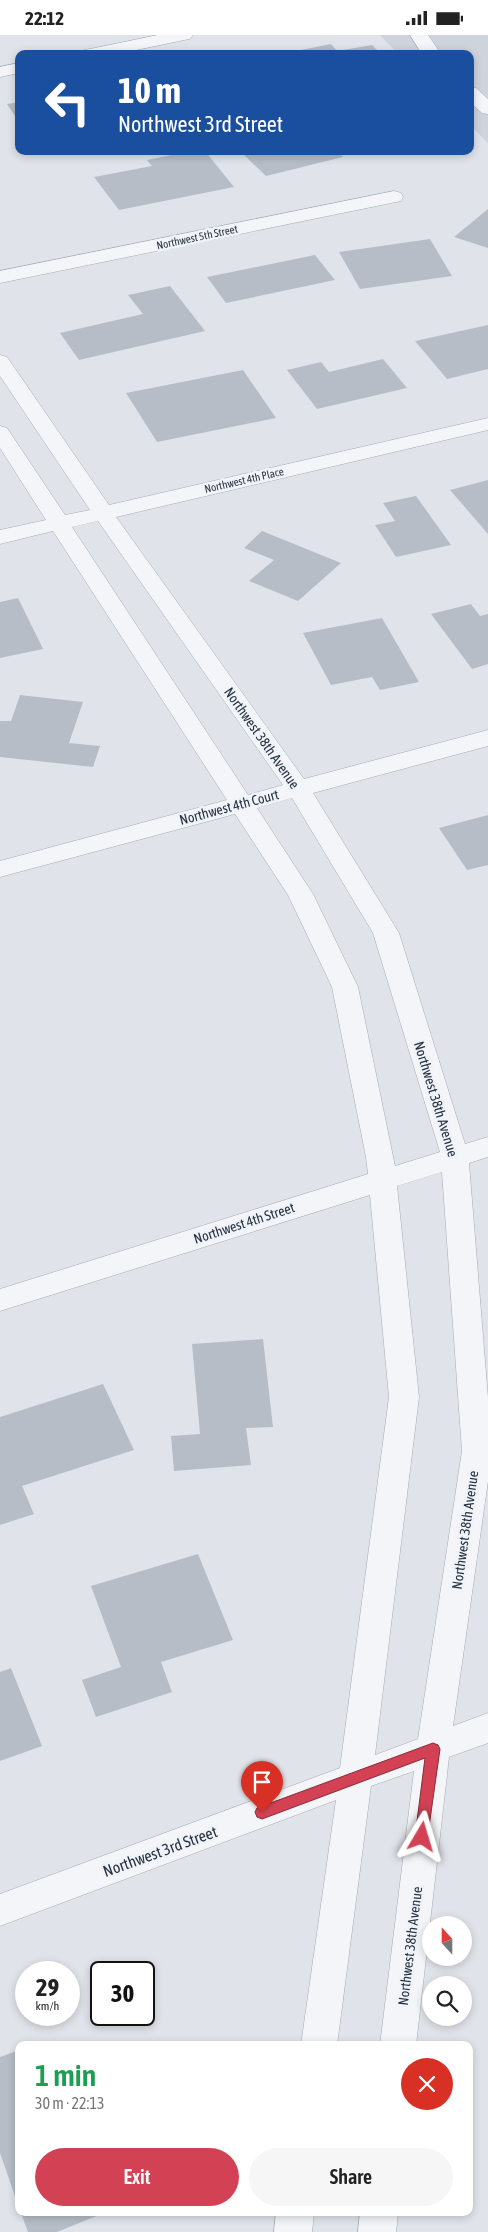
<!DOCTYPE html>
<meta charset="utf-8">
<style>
body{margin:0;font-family:"Asap Condensed",sans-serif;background:#f6f6f6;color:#222;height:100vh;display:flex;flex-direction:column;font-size:19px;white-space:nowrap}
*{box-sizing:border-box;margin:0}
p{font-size:16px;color:#767676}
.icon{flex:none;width:28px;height:28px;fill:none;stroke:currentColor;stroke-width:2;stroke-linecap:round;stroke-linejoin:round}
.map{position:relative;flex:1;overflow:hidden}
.sheet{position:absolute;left:15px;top:2006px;width:458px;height:175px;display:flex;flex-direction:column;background:#fff;border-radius:10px;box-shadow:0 2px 8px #0003}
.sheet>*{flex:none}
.banner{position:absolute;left:15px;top:15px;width:459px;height:105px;border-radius:10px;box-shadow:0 2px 8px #0003;background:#1a4fa0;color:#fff;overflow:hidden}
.needle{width:32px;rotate:339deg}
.tools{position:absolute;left:422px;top:1881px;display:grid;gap:10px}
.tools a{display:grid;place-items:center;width:50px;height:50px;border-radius:50%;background:#fff;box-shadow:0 2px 8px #0003;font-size:25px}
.speed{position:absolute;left:15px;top:1926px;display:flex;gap:10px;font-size:25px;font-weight:700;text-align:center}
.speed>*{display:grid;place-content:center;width:65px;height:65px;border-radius:50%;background:#fff;box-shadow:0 2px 8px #0003;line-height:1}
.speed small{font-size:12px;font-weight:400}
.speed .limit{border:2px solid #111;border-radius:8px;background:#fff;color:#111}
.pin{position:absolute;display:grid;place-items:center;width:42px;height:42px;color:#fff;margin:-51px -21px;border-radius:50% 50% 50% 0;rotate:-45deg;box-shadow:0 0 5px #0007}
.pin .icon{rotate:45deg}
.me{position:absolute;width:55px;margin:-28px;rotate:7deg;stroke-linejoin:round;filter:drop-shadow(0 0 4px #0008)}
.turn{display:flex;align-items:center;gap:18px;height:105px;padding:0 20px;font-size:22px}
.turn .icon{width:65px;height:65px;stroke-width:2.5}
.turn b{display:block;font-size:35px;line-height:42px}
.round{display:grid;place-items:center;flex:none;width:52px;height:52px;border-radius:26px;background:#f6f6f6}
.headline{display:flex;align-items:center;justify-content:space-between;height:85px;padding:0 20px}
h1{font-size:30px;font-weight:600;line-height:38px;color:#1e9e55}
.primary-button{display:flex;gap:10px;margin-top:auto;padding:10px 20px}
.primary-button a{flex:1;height:58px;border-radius:30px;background:#d24254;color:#fff;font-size:20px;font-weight:600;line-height:58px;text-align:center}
.primary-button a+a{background:#f6f6f6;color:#222}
.status{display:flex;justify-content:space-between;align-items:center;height:35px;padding:0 25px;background:#fff;direction:ltr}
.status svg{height:14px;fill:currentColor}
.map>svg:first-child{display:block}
</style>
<div class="status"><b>22:12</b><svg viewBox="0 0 49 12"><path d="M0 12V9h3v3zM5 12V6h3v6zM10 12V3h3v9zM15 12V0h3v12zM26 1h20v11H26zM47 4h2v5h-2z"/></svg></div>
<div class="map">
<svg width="488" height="2197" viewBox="0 0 488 2197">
<rect width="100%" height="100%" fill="#e0e4ea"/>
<!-- built -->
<path fill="#ced3dc" d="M380,0h108v108l-18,-18v-71h-72z"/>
<!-- building -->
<path fill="#b7bdc7" d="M331,9l6,7 35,-6 9,9h-76l-4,-4z
M19,67v20l-12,-18z
M191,116h14l29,36 -115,23 -25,-33 58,-11 -5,-6z
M240,116h97l6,6 -77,19z
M488,174v39l-34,-11z
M430,204l22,37 -92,13 -21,-37z
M315,220l20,25 -109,23 -19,-26z
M170,251l35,45 -126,29 -19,-27 83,-19 -15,-19z
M488,290v44l-41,10 -32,-38z
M383,324l24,29 -90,21 -30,-39 34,-8 8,10z
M243,335l33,48 -119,24 -31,-49z
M488,445v54l-38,-44z
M416,461l35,49 -55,12 -21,-32 20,-4 -12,-18z
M262,496l79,32 -43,38 -49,-20 25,-21 -30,-12z
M18,563l25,51 -43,9v-56z
M471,569l9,12 8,-2v50l-16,5 -41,-55z
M382,583l37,64 -39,8 -8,-13 -41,8 -28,-52z
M20,660l63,7 -14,41 31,3 -7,21 -93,-10v-36h11z
M488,780v50l-21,5 -28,-42z
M263,1304l10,88 -27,1 5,37 -77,6 -3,-35 29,-2 -8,-90z
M103,1349l31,66 -112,36 12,28 -34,11v-108z
M198,1519l35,86 -72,22 11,30 -76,25 -14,-37 39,-13 -30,-81z
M11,1633l31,78 -42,15v-89z
M19,2015v155h-1l-18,-52v-96z
M21,2178h83l-47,19h-29z"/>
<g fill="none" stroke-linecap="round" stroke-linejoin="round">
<defs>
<path id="minor" d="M158,0h35l-3,4 -6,1 -67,14h-36l3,-4 6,-1z
M410,0h18l13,19h-19z
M19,28v10l-19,4v-10z
M470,52l6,1 12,11v15l-6,-1 -12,-11z
M394,156l7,2 2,4 -2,4 -401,82v-12z
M0,320l7,2 102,148 379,-87v12l-372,87 188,262 184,-49v16l-175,47 86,140 66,211 23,-7v20l-19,6 19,235v83l-35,245 35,-13v30l-39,14 -33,288h-36l34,-274 -43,15 -34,259h-36l35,-245 -336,126v-32l340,-126 49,-371 -19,-202 -370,116v-22l368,-115 -2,-17 -34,-170 -44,-92 -53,-81 -235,63v-16l227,-61 -174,-269 -53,13v-14l46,-10 -46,-72v-22l7,2 58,87 25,-5 -90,-134zM98,486l185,264 -35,10 -176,-268zM292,763l81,135 67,219 -45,14 -37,-179 -45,-93 -56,-86zM442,1137l20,279 -44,288 -43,16 44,-358 -22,-211z
M276,2178h38l-2,19h-38z
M360,2178h38l-2,19h-38z"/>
</defs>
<!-- minor casing -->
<use href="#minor" stroke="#a5abb4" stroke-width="1"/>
<!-- minor -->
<use href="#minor" fill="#f3f5f8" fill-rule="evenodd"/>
</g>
<!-- route -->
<path fill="#d24254" stroke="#882b37" d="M433,1708l5,2 2,4 -13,92 -5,2 -5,-2 -2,-4 10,-79 -163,61 -5,-2 -2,-5 2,-4z"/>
<g text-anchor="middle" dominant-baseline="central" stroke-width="5" stroke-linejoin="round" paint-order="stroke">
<!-- far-street labels -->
<g font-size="11" fill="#283142" stroke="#f0f3f7">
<text transform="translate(197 202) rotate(-12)">Northwest 5th Street</text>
<text transform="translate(244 445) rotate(-13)">Northwest 4th Place</text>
</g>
<!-- street labels -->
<g font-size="14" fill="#283142" stroke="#f0f3f7">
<text transform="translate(262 703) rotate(55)">Northwest 38th Avenue</text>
<text transform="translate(229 772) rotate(-15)">Northwest 4th Court</text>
<text transform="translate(436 1064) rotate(73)">Northwest 38th Avenue</text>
<text transform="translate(244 1188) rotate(-18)">Northwest 4th Street</text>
<text transform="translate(465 1495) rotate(-82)">Northwest 38th Avenue</text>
<text transform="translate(410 1911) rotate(-83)">Northwest 38th Avenue</text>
</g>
<!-- near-street labels -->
<g font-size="16" fill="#283142" stroke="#f0f3f7">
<text transform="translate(160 1816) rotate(-20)">Northwest 3rd Street</text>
</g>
</g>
</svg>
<div class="tools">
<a><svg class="needle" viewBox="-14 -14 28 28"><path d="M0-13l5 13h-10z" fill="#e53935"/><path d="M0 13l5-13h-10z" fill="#767676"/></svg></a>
<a><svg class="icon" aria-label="search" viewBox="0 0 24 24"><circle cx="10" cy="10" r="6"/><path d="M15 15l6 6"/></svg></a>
</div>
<div class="speed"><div>29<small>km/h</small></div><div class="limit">30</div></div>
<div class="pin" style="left:262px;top:1777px;background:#d93025"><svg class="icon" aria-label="arrive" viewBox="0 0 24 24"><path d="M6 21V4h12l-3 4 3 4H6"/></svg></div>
<svg class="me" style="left:422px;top:1802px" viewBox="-20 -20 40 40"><path d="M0-17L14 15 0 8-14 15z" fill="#d24254" stroke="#fff" stroke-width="4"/></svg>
<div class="banner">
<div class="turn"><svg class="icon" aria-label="left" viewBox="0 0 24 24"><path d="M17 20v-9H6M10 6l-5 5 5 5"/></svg><div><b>10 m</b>Northwest 3rd Street</div></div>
</div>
<section class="sheet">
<div class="headline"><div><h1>1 min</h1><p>30 m · 22:13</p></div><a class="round" style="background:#d93025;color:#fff"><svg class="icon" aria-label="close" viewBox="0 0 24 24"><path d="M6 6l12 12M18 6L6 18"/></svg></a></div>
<div class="primary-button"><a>Exit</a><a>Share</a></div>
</section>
</div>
